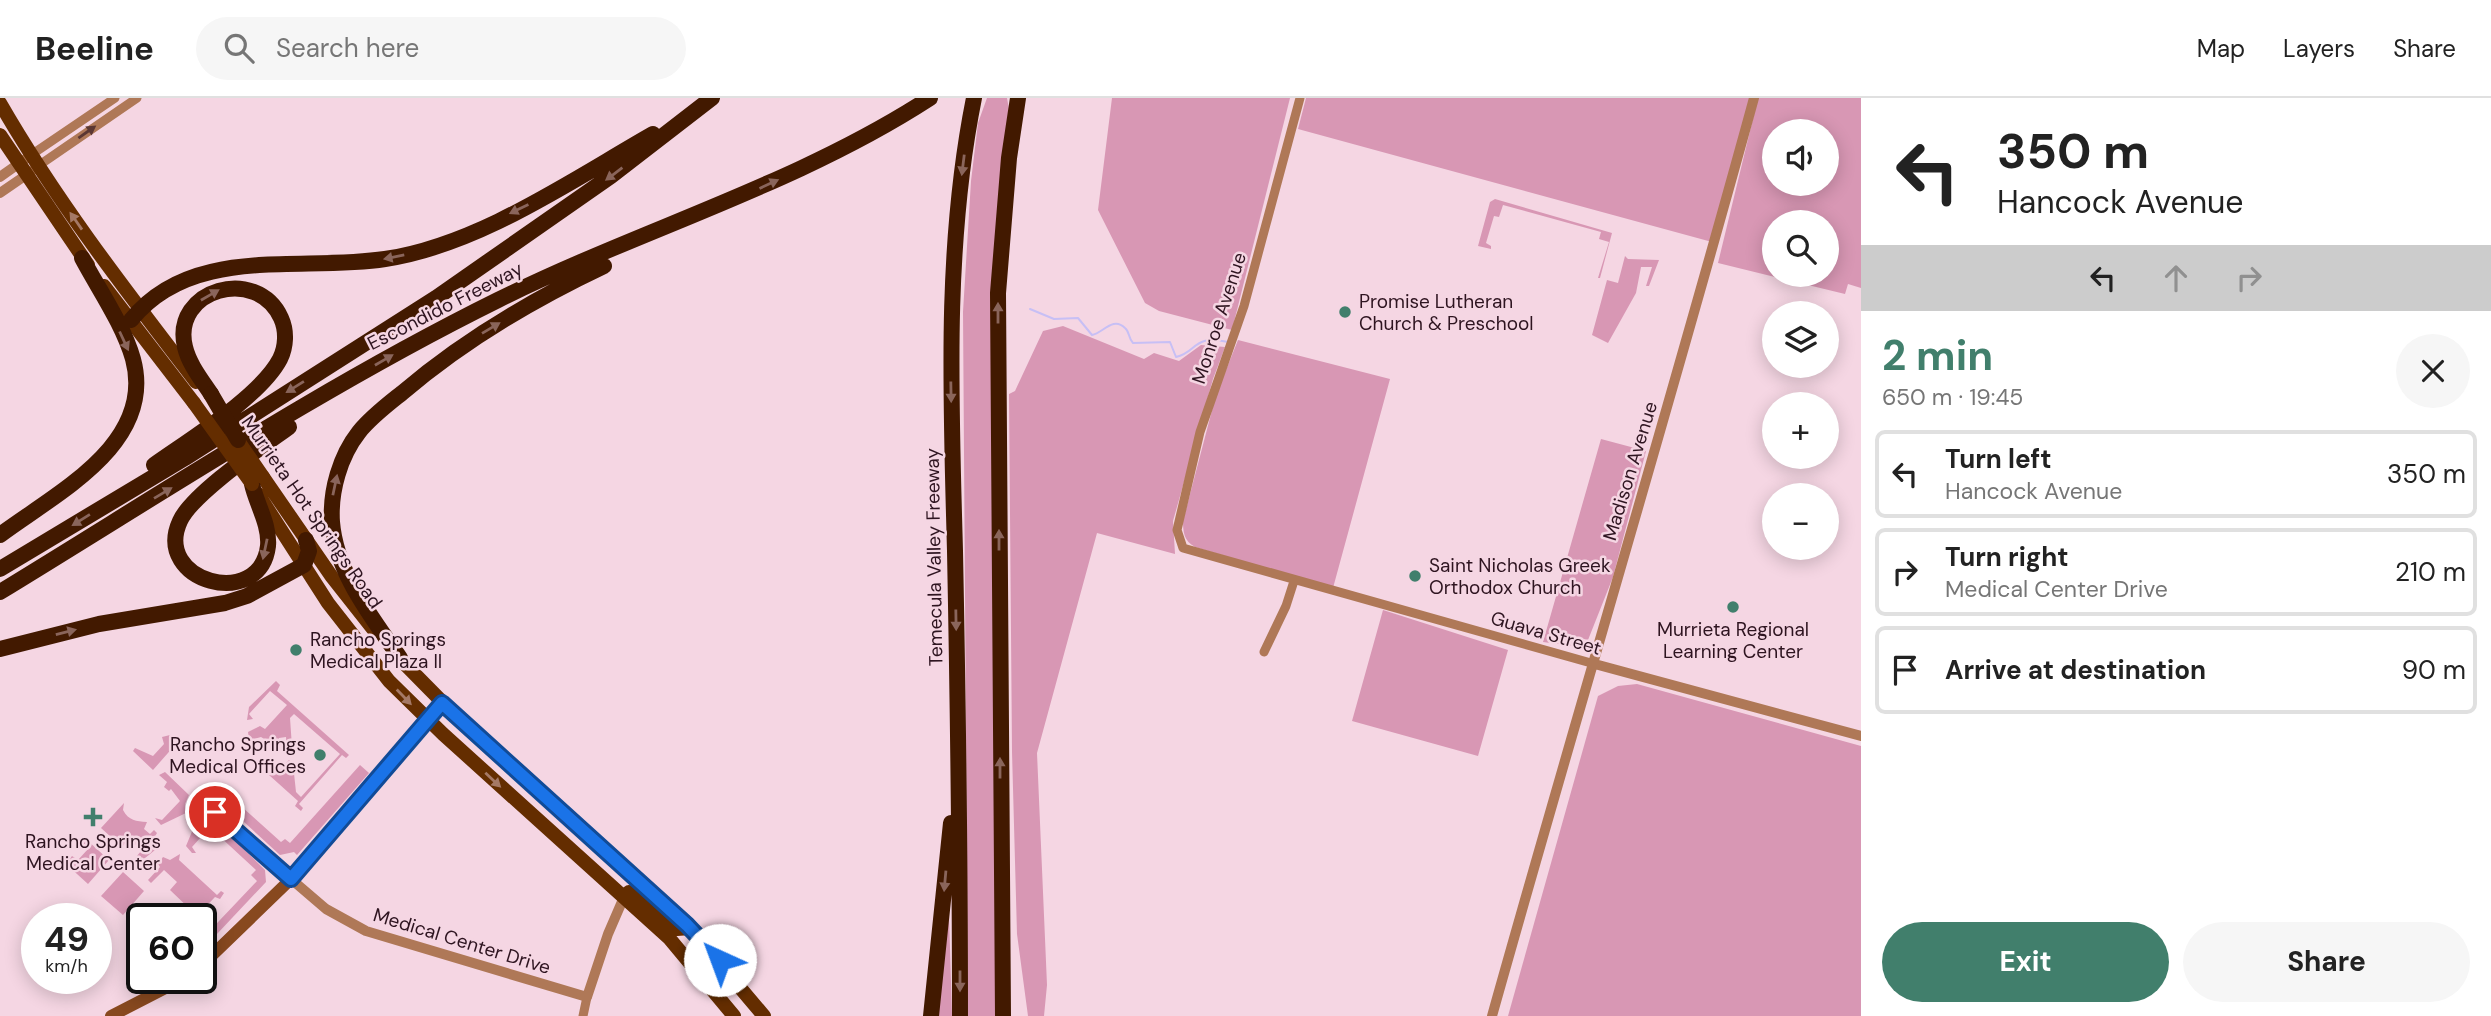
<!DOCTYPE html>
<meta charset="utf-8">
<style>
body{margin:0;font-family:"DM Sans",sans-serif;background:#f6f6f6;color:#222;height:100vh;display:flex;flex-direction:column;font-size:26px;white-space:nowrap}
*{box-sizing:border-box;margin:0}
p{font-size:23px;color:#767676}
.icon{flex:none;width:38px;height:38px;fill:none;stroke:currentColor;stroke-width:2;stroke-linecap:round;stroke-linejoin:round}
.map{position:relative;flex:1;overflow:hidden}
.drawer{display:flex;flex-direction:column;background:#fff;width:630px}
.drawer>*{flex:none}
.banner{background:#fff;color:#222;overflow:hidden}
.fabs{position:absolute;left:1762px;top:21px;display:grid;gap:14px}
.fabs a{display:grid;place-items:center;width:77px;height:77px;border-radius:50%;background:#fff;box-shadow:0 4px 18px #0003;font-size:35px}
.speed{position:absolute;left:21px;top:805px;display:flex;gap:14px;font-size:35px;font-weight:700;text-align:center}
.speed>*{display:grid;place-content:center;width:91px;height:91px;border-radius:50%;background:#fff;box-shadow:0 4px 18px #0003;line-height:1}
.speed small{font-size:18px;font-weight:400}
.speed .limit{border:4px solid #111;border-radius:10px;background:#fff;color:#111}
.pin{position:absolute;display:grid;place-items:center;width:60px;height:60px;color:#fff;margin:-30px;border:4px solid #fff;border-radius:50%;box-shadow:0 2px 7px #0007}
.me{position:absolute;width:77px;margin:-38px;rotate:317deg;stroke-linejoin:round;filter:drop-shadow(0 0 5px #0008)}
.turn{display:flex;align-items:center;gap:24px;height:147px;padding:0 21px;font-size:32px}
.turn .icon{width:91px;height:91px;stroke-width:2.5}
.turn b{display:block;font-size:49px;line-height:60px}
.lanes{display:flex;align-items:center;height:66px;padding:0 21px;background:#0003;justify-content:center;gap:35px;direction:ltr}
.lanes .off{opacity:.35}
.round{display:grid;place-items:center;flex:none;width:74px;height:74px;border-radius:37px;background:#f6f6f6}
.headline{display:flex;align-items:center;justify-content:space-between;height:119px;padding:0 21px}
h1{font-size:42px;font-weight:700;line-height:52px;color:#417f6c}
.primary-button{display:flex;gap:14px;margin-top:auto;padding:14px 21px}
.primary-button a{flex:1;height:80px;border-radius:42px;background:#417f6c;color:#fff;font-size:28px;font-weight:700;line-height:80px;text-align:center}
.primary-button a+a{background:#f6f6f6;color:#222}
ul{padding:0;list-style:none}
li{display:flex;align-items:center;gap:21px;height:88px;margin:0 14px 10px;padding:0 7px;border:4px solid #e0e0e0;border-radius:10px}
li div{flex:1}
li b{display:block;font-size:26px}
li em{font-style:normal}
header{display:flex;align-items:center;gap:42px;box-sizing:border-box;height:98px;padding:0 35px;background:#fff;border-bottom:2px solid #e0e0e0}
header strong{font-size:33px}
nav{display:flex;gap:38px;margin-inline-start:auto;font-size:24px}
.search{width:490px;height:63px;background:#f6f6f6;display:flex;align-items:center;gap:18px;box-sizing:border-box;padding:0 24px;border-radius:38px;color:#767676;font-size:26px}
main{display:flex;flex:1;min-height:0}
.map>svg:first-child{display:block}
</style>
<header>
<strong>Beeline</strong>
<div class="search"><svg class="icon" aria-label="search" viewBox="0 0 24 24"><circle cx="10" cy="10" r="6"/><path d="M15 15l6 6"/></svg>Search here</div>
<nav><a>Map</a><a>Layers</a><a>Share</a></nav>
</header>
<main>
<div class="map">
<svg width="1861" height="918" viewBox="0 0 1861 918">
<rect width="100%" height="100%" fill="#f5d6e3"/>
<!-- green -->
<path fill="#d897b4" fill-rule="evenodd" d="M987,0h20l2,11 -3,26 -8,881h-30l-5,-704 8,-131 7,-58z
M1112,0h178l-58,232 -73,-19 -14,-8 -47,-93z
M1306,0h444l-38,144 -414,-113z
M1758,0h103v190l-13,-4 -3,10 -127,-31zM1774,33h53v53h-53zM1774,124h53v53h-53z
M1495,101l117,34 -12,45h-2l11,-36 -10,-3 2,-7 -98,-27 -4,12 -5,-1 -8,27 5,3v3l-13,-3 12,-44z
M1625,158l3,3 31,1 -10,26h-3l6,-19h-11l-5,26 -28,50 -16,-8 15,-55 11,3z
M1063,228l81,33 10,-6 25,8 22,-16 24,2 -12,32 -40,142 2,33 -78,-21 -60,220 10,232 -3,31h-16l-11,-82 -5,-182 -3,-358 6,-3 28,-60z
M1238,242l152,39 -57,209 -138,-41c-11,-6 -12,-15 -12,-26l33,-126z
M1601,341l45,12 -33,126 -25,63 -4,-1 -10,7 -31,-4z
M1383,512l125,40 -30,106 -126,-35z
M276,583l4,4 -3,6 72,64 -3,3 -4,-3 -43,49 4,4 -2,3 -6,-5 3,-5 -29,-26h6l14,-15 4,4 3,28 5,5 39,-43 -46,-40 -4,4 2,29 -5,7 -1,-17 -7,1 -2,9 -16,-10 -10,3 -1,6 -2,-14 12,-6 5,3 22,-24 -17,-14 -21,23 4,5 -6,1 2,-13z
M1637,586l224,62v270h-353l90,-320 20,-10z
M170,637l5,10 -22,25 -20,-19 2,-3 18,8 11,-12 -2,-7z
M360,667l9,8 -72,82 -3,-3 -14,3 -61,-56 -2,-7 8,-8 -2,6 58,52 4,-3 5,4z
M165,674l24,23 -4,9 1,9 -25,12 -6,-7 7,2 18,-19 -9,-12 -2,2 -5,-4 3,-5 -8,-7z
M124,705l-1,7c6,11 13,11 24,12l-3,7 6,5 4,-4 3,3 -6,10 4,7 -21,17 -4,-3 12,-14 -13,-11 -7,8 -21,-19z
M196,724l33,12 36,36 1,12 -65,69v-11l56,-59 -6,-6 5,-5 -39,-36 -11,7 -5,-4 -9,10 4,6h-4l-6,-7z
M87,742l22,20 -21,24 -22,-20 6,-8 6,4 10,-11 -5,-5z
M180,756l-1,6 38,35 4,-4 3,2 -4,6 -5,-2 -21,22h-7l6,-7 -23,-22 7,-8 -13,-12 -13,13 -3,-3 12,-13 -2,-3 5,-7 7,3z
M123,774l21,19 -21,24 -22,-19z
M949,816l3,102h-14z"/>
<g fill="none" stroke-linecap="round" stroke-linejoin="round">
<!-- stream -->
<path stroke="#c7bff5" stroke-width="2" d="M1030,211l24,10 24,-1 14,17c11,-2 21,-19 33,-7 5,4 3,10 8,15l37,-1 6,15c22,-5 16,-23 52,-15"/>
<!-- minor -->
<path stroke="#af7857" stroke-width="9" d="M1300,0l-56,208 -44,126 -23,98 6,18 408,115
M31,57l84,-57
M38,68l99,-68
M1264,554l22,-46 8,-25
M200,709l21,9 70,63
M583,918l4,-19"/>
<!-- tertiary -->
<path stroke="#af7857" stroke-width="10" d="M0,79l31,-22
M0,95l32,-22
M1591,565l270,73
M291,781l35,30 40,22 221,66 21,-63 16,-37
M1492,918c86,-306 178,-611 262,-918"/>
<!-- secondary -->
<path stroke="#88491f" stroke-width="12" d="M201,868l90,-87 151,-176
M111,918l74,-38"/>
<!-- primary -->
<path stroke="#642d00" stroke-width="14" d="M0,5c57,99 127,189 196,279
M0,37l88,130
M104,188l90,117
M263,379l69,100 41,52
M258,396l70,109 61,78 54,53 226,204 65,78
M393,554l67,68 227,205 77,91
M624,799l5,-5 11,3 37,34 13,-1"/>
<!-- motorway -->
<path stroke="#421900" stroke-width="16" d="M131,222c61,-76 169,-48 254,-61 94,-14 187,-79 268,-125
M154,367c35,-25 106,-68 126,-106 6,-12 7,-28 1,-41 -24,-53 -110,-29 -96,29 4,17 16,32 26,47
M252,386c4,19 18,41 16,62 -8,65 -116,36 -88,-25 12,-27 83,-75 109,-94
M0,437c56,-42 156,-91 133,-176 -10,-35 -34,-69 -51,-101
M0,471l185,-111 251,-160 175,-122 101,-78
M0,494c164,-100 326,-207 498,-292 143,-71 298,-115 432,-202
M0,551l99,-25 126,-21 22,-7 57,-31 5,-14 -3,-11
M400,560c-28,-41 -64,-85 -68,-136 -2,-31 8,-66 27,-90 12,-15 28,-27 43,-39 61,-52 130,-93 202,-127
M931,918l20,-193
M960,918c0,-155 -2,-310 -5,-465 -4,-151 -11,-304 19,-453
M1003,918l-5,-723 11,-135 9,-60"/>
<!-- primary-bridge -->
<path stroke="#642d00" stroke-width="14" d="M194,305l58,81
M232,334l31,45"/>
<!-- motorway-bridge -->
<path stroke="#421900" stroke-width="16" d="M211,296l27,46"/>
</g>
<!-- one-way arrows -->
<defs><path id="oneway-solid" d="M-6-.8H1V-3.2L6.5 0L1 3.2V.8H-6Z" transform="scale(1.75)"/></defs>
<use fill="#5b3733" href="#oneway-solid" transform="translate(87 34) rotate(-35)"/>
<g fill="#8a655b">
<use href="#oneway-solid" transform="translate(963 67) rotate(97)"/>
<use href="#oneway-solid" transform="translate(614 76) rotate(143)"/>
<use href="#oneway-solid" transform="translate(769 86) rotate(-25)"/>
<use href="#oneway-solid" transform="translate(519 111) rotate(154)"/>
<use href="#oneway-solid" transform="translate(394 159) rotate(168)"/>
<use href="#oneway-solid" transform="translate(210 197) rotate(-30)"/>
<use href="#oneway-solid" transform="translate(998 215) rotate(-90)"/>
<use href="#oneway-solid" transform="translate(491 230) rotate(-31)"/>
<use href="#oneway-solid" transform="translate(124 243) rotate(65)"/>
<use href="#oneway-solid" transform="translate(384 262) rotate(-30)"/>
<use href="#oneway-solid" transform="translate(295 289) rotate(148)"/>
<use href="#oneway-solid" transform="translate(951 294) rotate(89)"/>
<use href="#oneway-solid" transform="translate(335 387) rotate(-78)"/>
<use href="#oneway-solid" transform="translate(163 395) rotate(-31)"/>
<use href="#oneway-solid" transform="translate(81 422) rotate(148)"/>
<use href="#oneway-solid" transform="translate(999 442) rotate(-90)"/>
<use href="#oneway-solid" transform="translate(265 451) rotate(102)"/>
<use href="#oneway-solid" transform="translate(956 522) rotate(89)"/>
<use href="#oneway-solid" transform="translate(66 534) rotate(-14)"/>
<use href="#oneway-solid" transform="translate(1000 670) rotate(-90)"/>
<use href="#oneway-solid" transform="translate(945 783) rotate(95)"/>
<use href="#oneway-solid" transform="translate(960 883) rotate(90)"/>
</g>
<g fill="#a57966">
<use href="#oneway-solid" transform="translate(76 123) rotate(-125)"/>
<use href="#oneway-solid" transform="translate(404 599) rotate(46)"/>
<use href="#oneway-solid" transform="translate(493 682) rotate(43)"/>
</g>
<g fill="none" stroke-linecap="round" stroke-linejoin="round">
<defs>
<path id="route" d="M215,714l76,67 151,-176 245,222 33,35"/>
</defs>
<!-- route casing -->
<use href="#route" stroke="#114b97" stroke-width="18"/>
<!-- route -->
<use href="#route" stroke="#1a73e8" stroke-width="12"/>
</g>
<!-- markers -->
<g fill="#417f6c" stroke="#f5d6e3" stroke-width="2.5">
<circle cx="1345" cy="214" r="7"/>
<circle cx="1415" cy="478" r="7"/>
<circle cx="1733" cy="509" r="7"/>
<circle cx="296" cy="552" r="7"/>
<circle cx="320" cy="657" r="7"/>
<path d="M89.5 708.5h7v7h7v7h-7v7h-7v-7h-7v-7h7z"/>
</g>
<g text-anchor="middle" dominant-baseline="central" stroke-width="5" stroke-linejoin="round" paint-order="stroke">
<!-- poi labels -->
<g font-size="19" fill="#2e1420" stroke="#f5d6e3" text-anchor="start">
<text x="1359" y="203">Promise Lutheran<tspan x="1359" dy="22">Church &amp; Preschool</tspan></text>
<text x="1429" y="467">Saint Nicholas Greek<tspan x="1429" dy="22">Orthodox Church</tspan></text>
<text x="1733" y="531" text-anchor="middle">Murrieta Regional<tspan x="1733" dy="22">Learning Center</tspan></text>
<text x="310" y="541">Rancho Springs<tspan x="310" dy="22">Medical Plaza II</tspan></text>
<text x="306" y="646" text-anchor="end">Rancho Springs<tspan x="306" dy="22">Medical Offices</tspan></text>
<text x="93" y="743" text-anchor="middle">Rancho Springs<tspan x="93" dy="22">Medical Center</tspan></text>
</g>
<!-- street labels -->
<g font-size="19" fill="#2e1420" stroke="#f5d6e3">
<text transform="translate(445 208) rotate(-27)">Escondido Freeway</text>
<text transform="translate(1219 220) rotate(-72)">Monroe Avenue</text>
<text transform="translate(1630 373) rotate(-73)">Madison Avenue</text>
<text transform="translate(312 414) rotate(55)">Murrieta Hot Springs Road</text>
<text transform="translate(934 459) rotate(-91)">Temecula Valley Freeway</text>
<text transform="translate(1546 535) rotate(16)">Guava Street</text>
<text transform="translate(462 843) rotate(17)">Medical Center Drive</text>
</g>
</g>
</svg>
<div class="fabs">
<a><svg class="icon" aria-label="sound" viewBox="0 0 24 24"><path d="M4 9h4l5-4v14l-5-4H4zM17 9q2 3 0 6"/></svg></a>
<a><svg class="icon" aria-label="search" viewBox="0 0 24 24"><circle cx="10" cy="10" r="6"/><path d="M15 15l6 6"/></svg></a>
<a><svg class="icon" aria-label="layers" viewBox="0 0 24 24"><path d="M12 4l9 5-9 5-9-5zM3 14l9 5 9-5"/></svg></a>
<a>+</a>
<a>−</a>
</div>
<div class="speed"><div>49<small>km/h</small></div><div class="limit">60</div></div>
<div class="pin" style="left:215px;top:714px;background:#d93025"><svg class="icon" aria-label="arrive" viewBox="0 0 24 24"><path d="M6 21V4h12l-3 4 3 4H6"/></svg></div>
<svg class="me" style="left:720px;top:862px" viewBox="-20 -20 40 40"><circle r="19" fill="#fff"/><path d="M0-13L10 11 0 6-10 11z" fill="#1a73e8"/></svg>
</div>
<section class="drawer">
<div class="banner">
<div class="turn"><svg class="icon" aria-label="left" viewBox="0 0 24 24"><path d="M17 20v-9H6M10 6l-5 5 5 5"/></svg><div><b>350 m</b>Hancock Avenue</div></div>
<div class="lanes"><svg class="icon" aria-label="left" viewBox="0 0 24 24"><path d="M17 20v-9H6M10 6l-5 5 5 5"/></svg><svg class="icon off" aria-label="ahead" viewBox="0 0 24 24"><path d="M12 20V5M6 11l6-6 6 6"/></svg><svg class="icon off" aria-label="right" viewBox="0 0 24 24"><path d="M7 20v-9h11M14 6l5 5-5 5"/></svg></div>
</div>
<div class="headline"><div><h1>2 min</h1><p>650 m · 19:45</p></div><a class="round"><svg class="icon" aria-label="close" viewBox="0 0 24 24"><path d="M6 6l12 12M18 6L6 18"/></svg></a></div>
<ul>
<li><svg class="icon" aria-label="left" viewBox="0 0 24 24"><path d="M17 20v-9H6M10 6l-5 5 5 5"/></svg><div><b>Turn left</b><p>Hancock Avenue</p></div><em>350 m</em></li>
<li><svg class="icon" aria-label="right" viewBox="0 0 24 24"><path d="M7 20v-9h11M14 6l5 5-5 5"/></svg><div><b>Turn right</b><p>Medical Center Drive</p></div><em>210 m</em></li>
<li><svg class="icon" aria-label="arrive" viewBox="0 0 24 24"><path d="M6 21V4h12l-3 4 3 4H6"/></svg><div><b>Arrive at destination</b></div><em>90 m</em></li>
</ul>
<div class="primary-button"><a>Exit</a><a>Share</a></div>
</section>
</main>
